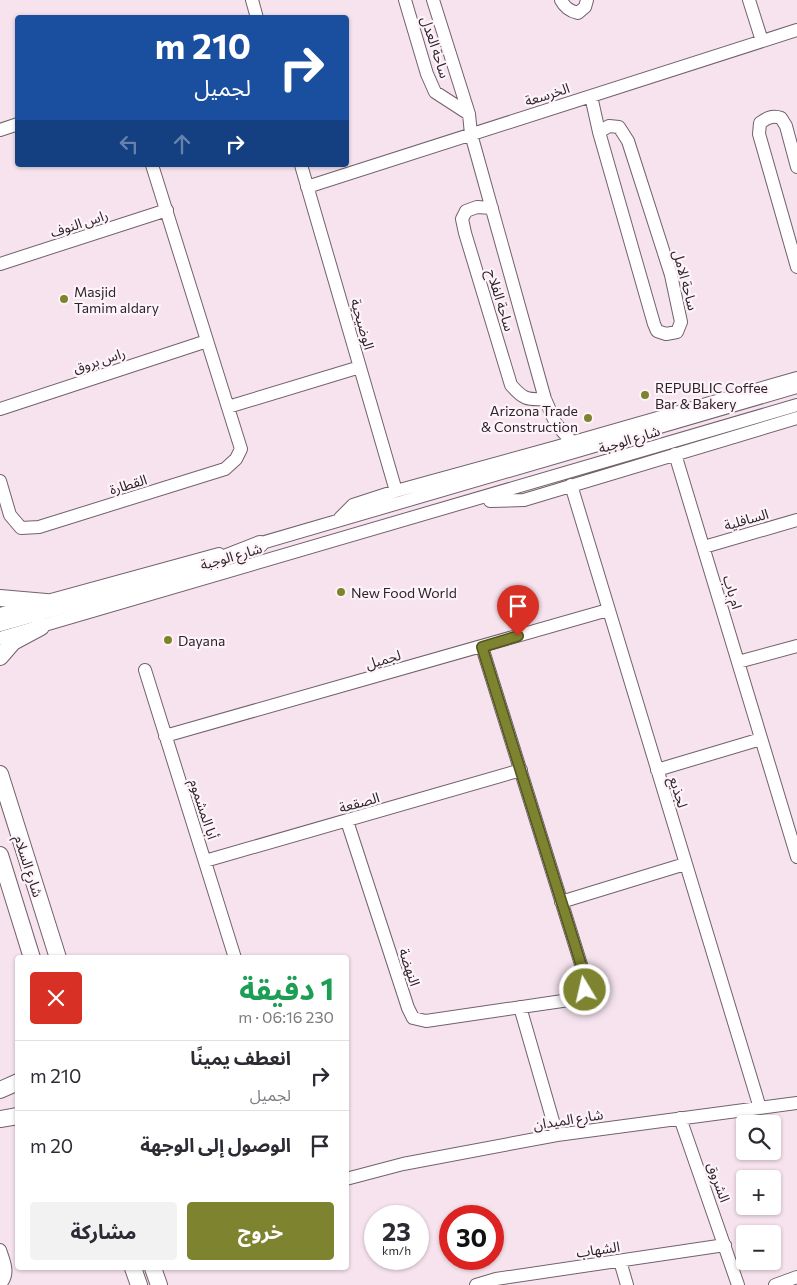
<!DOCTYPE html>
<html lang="ar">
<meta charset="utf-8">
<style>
body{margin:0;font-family:Commissioner,"Noto Sans Arabic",sans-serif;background:#f2f2f3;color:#2b2b33;direction:rtl;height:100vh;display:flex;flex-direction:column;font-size:19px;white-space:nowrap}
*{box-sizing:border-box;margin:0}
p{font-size:16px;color:#7c7c81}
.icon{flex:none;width:28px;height:28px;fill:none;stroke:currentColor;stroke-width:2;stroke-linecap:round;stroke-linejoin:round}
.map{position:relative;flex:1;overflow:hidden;direction:ltr}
.side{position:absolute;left:15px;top:955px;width:334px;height:315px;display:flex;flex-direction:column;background:#fff;border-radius:5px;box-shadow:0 1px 4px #0004;direction:rtl}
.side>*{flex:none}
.top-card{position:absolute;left:15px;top:15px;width:334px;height:152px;border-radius:5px;box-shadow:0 1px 4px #0004;direction:rtl;background:#1a4fa0;color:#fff;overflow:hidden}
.buttons{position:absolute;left:736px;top:1115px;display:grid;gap:10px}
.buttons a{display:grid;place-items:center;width:45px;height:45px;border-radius:5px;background:#fff;box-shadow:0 1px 4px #0004;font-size:25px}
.speed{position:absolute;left:364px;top:1205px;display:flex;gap:10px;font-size:25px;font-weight:700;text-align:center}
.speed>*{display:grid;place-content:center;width:65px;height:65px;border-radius:50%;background:#fff;box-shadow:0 1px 4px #0004;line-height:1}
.speed small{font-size:12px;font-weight:400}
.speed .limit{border:8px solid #d22;background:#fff;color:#111}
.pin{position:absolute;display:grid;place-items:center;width:42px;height:42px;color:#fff;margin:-51px -21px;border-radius:50% 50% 50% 0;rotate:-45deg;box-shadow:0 0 5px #0007}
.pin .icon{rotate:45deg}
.me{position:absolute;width:55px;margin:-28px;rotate:351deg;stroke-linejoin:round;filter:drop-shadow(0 0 4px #0008)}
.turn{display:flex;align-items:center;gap:18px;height:105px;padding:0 15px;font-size:22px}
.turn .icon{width:65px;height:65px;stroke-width:2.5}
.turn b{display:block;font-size:35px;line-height:42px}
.lanes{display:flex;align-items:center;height:48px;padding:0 15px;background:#0003;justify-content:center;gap:25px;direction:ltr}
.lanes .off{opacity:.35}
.round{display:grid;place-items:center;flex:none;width:52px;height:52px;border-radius:5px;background:#f2f2f3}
.summary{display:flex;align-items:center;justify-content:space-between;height:85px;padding:0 15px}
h1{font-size:30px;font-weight:700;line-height:38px;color:#1e9e55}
.primary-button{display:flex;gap:10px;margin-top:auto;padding:10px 15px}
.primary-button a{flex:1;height:58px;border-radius:5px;background:#7d832e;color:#fff;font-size:20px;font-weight:700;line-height:58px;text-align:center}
.primary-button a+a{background:#f2f2f3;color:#2b2b33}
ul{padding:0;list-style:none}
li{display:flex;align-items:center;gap:15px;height:70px;padding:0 15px;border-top:1px solid #e1e1e2}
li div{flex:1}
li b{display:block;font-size:19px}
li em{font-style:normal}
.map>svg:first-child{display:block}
</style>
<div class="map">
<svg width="797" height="1285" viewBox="0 0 797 1285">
<rect width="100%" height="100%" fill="#f6e3ee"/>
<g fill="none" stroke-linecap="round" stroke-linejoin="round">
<defs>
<path id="minor" d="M252,0l5,18
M405,0l22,74 8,18 34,22
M433,0l36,114 2,20 74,265 11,25 16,18
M561,0c4,8 9,11 17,13l7,-6 2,-7
M749,0l13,41
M591,96l8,36 55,192 3,7 9,3 11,-2 4,-10 -10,-47 -43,-134 -9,-14 -10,-1 -10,6
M0,130l18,-6
M301,165l95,326
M797,167l-11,-41 -5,-8c-9,-3 -14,0 -21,5l-1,11 38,133
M307,187l490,-157
M492,208l-15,-1 -11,4 -4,8 3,14 46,152c12,14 16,15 34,14
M0,264l167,-54
M228,407l132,-40
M0,409l207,-68
M675,454l122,403
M0,481l10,34 11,13 18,-1 186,-58 11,-10 5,-10 -89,-284
M571,485l189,623
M490,501l34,-1 273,-82
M340,518l13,-13 43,-14 160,-44 241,-69
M251,546l546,-159
M704,547l93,-27
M0,614l219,-60
M0,638l797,-233
M738,662l59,-16
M145,670l90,288
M165,736l443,-126
M657,770l104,-31
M347,821l61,187 5,10 13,3 150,-22 9,-9 -1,-16 -102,-327
M205,861l316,-91
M561,902l124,-38
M520,1007l37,128
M680,1118l58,167
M346,1179l57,-15 154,-29 240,-32
M0,1250c4,12 10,24 0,34
M620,1261l7,24
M476,1285l20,-6 229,-34
M775,1285l22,-8"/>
<path id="major" d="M0,598l46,4
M0,623l199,-55 61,-24
M0,657l13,-15 28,-15
M0,774l58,184
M0,855l32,103
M0,1090l18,-8
M0,1119l18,-3
M133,1268l6,17
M153,1268l6,17"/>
</defs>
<!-- minor casing -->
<use href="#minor" stroke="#72626c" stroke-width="14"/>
<!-- major casing -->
<use href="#major" stroke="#72626c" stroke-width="18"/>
<!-- minor -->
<use href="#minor" stroke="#fff" stroke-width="12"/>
<!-- major -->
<use href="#major" stroke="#fff" stroke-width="16"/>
</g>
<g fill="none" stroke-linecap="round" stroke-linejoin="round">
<defs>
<path id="route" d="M518,636l-36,11 102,327 1,16"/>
</defs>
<!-- route casing -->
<use href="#route" stroke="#51551e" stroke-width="12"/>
<!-- route -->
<use href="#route" stroke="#7d832e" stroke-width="9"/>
</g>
<!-- markers -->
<g fill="#7d832e" stroke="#fef3f9" stroke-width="2">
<circle cx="64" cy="299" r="5"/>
<circle cx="645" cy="395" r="5"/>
<circle cx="588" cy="418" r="5"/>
<circle cx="341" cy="592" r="5"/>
<circle cx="168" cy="640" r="5"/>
</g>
<g text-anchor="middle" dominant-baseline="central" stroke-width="4.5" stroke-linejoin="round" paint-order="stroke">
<!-- street labels -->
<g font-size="14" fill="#2b2428" stroke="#fef3f9">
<text transform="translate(436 47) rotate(72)">ساحة العدل</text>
<text transform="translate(547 94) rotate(-18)">الخرسعة</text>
<text transform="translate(79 223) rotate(-18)">راس النوف</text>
<text transform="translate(686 280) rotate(75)">ساحة الامل</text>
<text transform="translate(501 300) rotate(73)">ساحة الفلاح</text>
<text transform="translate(363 324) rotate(74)">الوضيحية</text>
<text transform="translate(99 360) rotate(-18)">راس بروق</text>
<text transform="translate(629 439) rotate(-17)">شارع الوجبة</text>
<text transform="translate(128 484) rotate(-17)">القطارة</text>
<text transform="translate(746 519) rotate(-16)">السافلية</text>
<text transform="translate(231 556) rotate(-16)">شارع الوجبة</text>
<text transform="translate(733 592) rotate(73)">ام باب</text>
<text transform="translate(383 659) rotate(-16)">لجميل</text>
<text transform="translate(679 792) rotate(73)">لجذيع</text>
<text transform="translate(359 802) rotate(-16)">الصقعة</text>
<text transform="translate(204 809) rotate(72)">أبا المشموم</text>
<text transform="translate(29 866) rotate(72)">شارع السلام</text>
<text transform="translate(410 967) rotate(72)">النهضة</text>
<text transform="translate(568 1119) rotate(-9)">شارع الميدان</text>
<text transform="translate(719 1182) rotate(70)">الشروق</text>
<text transform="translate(598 1249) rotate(-8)">الشهاب</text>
</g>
<!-- poi labels -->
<g font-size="14" fill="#2b2428" stroke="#fef3f9" text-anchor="start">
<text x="74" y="291">Masjid<tspan x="74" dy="16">Tamim aldary</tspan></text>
<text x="655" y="387">REPUBLIC Coffee<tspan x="655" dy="16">Bar &amp; Bakery</tspan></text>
<text x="578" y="410" text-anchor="end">Arizona Trade<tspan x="578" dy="16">&amp; Construction</tspan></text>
<text x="351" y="592">New Food World</text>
<text x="178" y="640">Dayana</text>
</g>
</g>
</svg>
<div class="buttons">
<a><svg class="icon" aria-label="search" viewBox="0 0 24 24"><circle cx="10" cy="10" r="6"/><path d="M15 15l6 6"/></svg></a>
<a>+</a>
<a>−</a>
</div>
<div class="speed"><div>23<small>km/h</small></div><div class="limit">30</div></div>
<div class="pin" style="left:518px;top:636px;background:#d93025"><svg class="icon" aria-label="arrive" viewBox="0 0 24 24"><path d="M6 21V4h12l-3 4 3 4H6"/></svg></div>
<svg class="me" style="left:585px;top:990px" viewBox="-20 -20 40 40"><circle r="17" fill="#7d832e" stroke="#fff" stroke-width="3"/><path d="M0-11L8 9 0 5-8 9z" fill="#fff"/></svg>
<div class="top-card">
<div class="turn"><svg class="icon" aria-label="right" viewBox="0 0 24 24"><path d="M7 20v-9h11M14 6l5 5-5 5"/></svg><div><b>210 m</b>لجميل</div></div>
<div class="lanes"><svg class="icon off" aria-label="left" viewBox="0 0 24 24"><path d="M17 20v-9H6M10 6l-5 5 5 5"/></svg><svg class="icon off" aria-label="ahead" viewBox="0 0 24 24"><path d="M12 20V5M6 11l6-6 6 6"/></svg><svg class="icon" aria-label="right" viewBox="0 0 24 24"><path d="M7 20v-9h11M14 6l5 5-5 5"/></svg></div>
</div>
<section class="side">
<div class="summary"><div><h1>1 دقيقة</h1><p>230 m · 06:16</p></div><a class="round" style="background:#d93025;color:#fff"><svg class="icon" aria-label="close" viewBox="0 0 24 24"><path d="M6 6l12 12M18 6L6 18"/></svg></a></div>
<ul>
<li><svg class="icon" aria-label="right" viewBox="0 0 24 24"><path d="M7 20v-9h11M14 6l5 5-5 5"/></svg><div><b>انعطف يمينًا</b><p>لجميل</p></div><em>210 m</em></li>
<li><svg class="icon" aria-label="arrive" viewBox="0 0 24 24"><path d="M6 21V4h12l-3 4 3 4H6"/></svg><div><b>الوصول إلى الوجهة</b></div><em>20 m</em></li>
</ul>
<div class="primary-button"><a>خروج</a><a>مشاركة</a></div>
</section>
</div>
